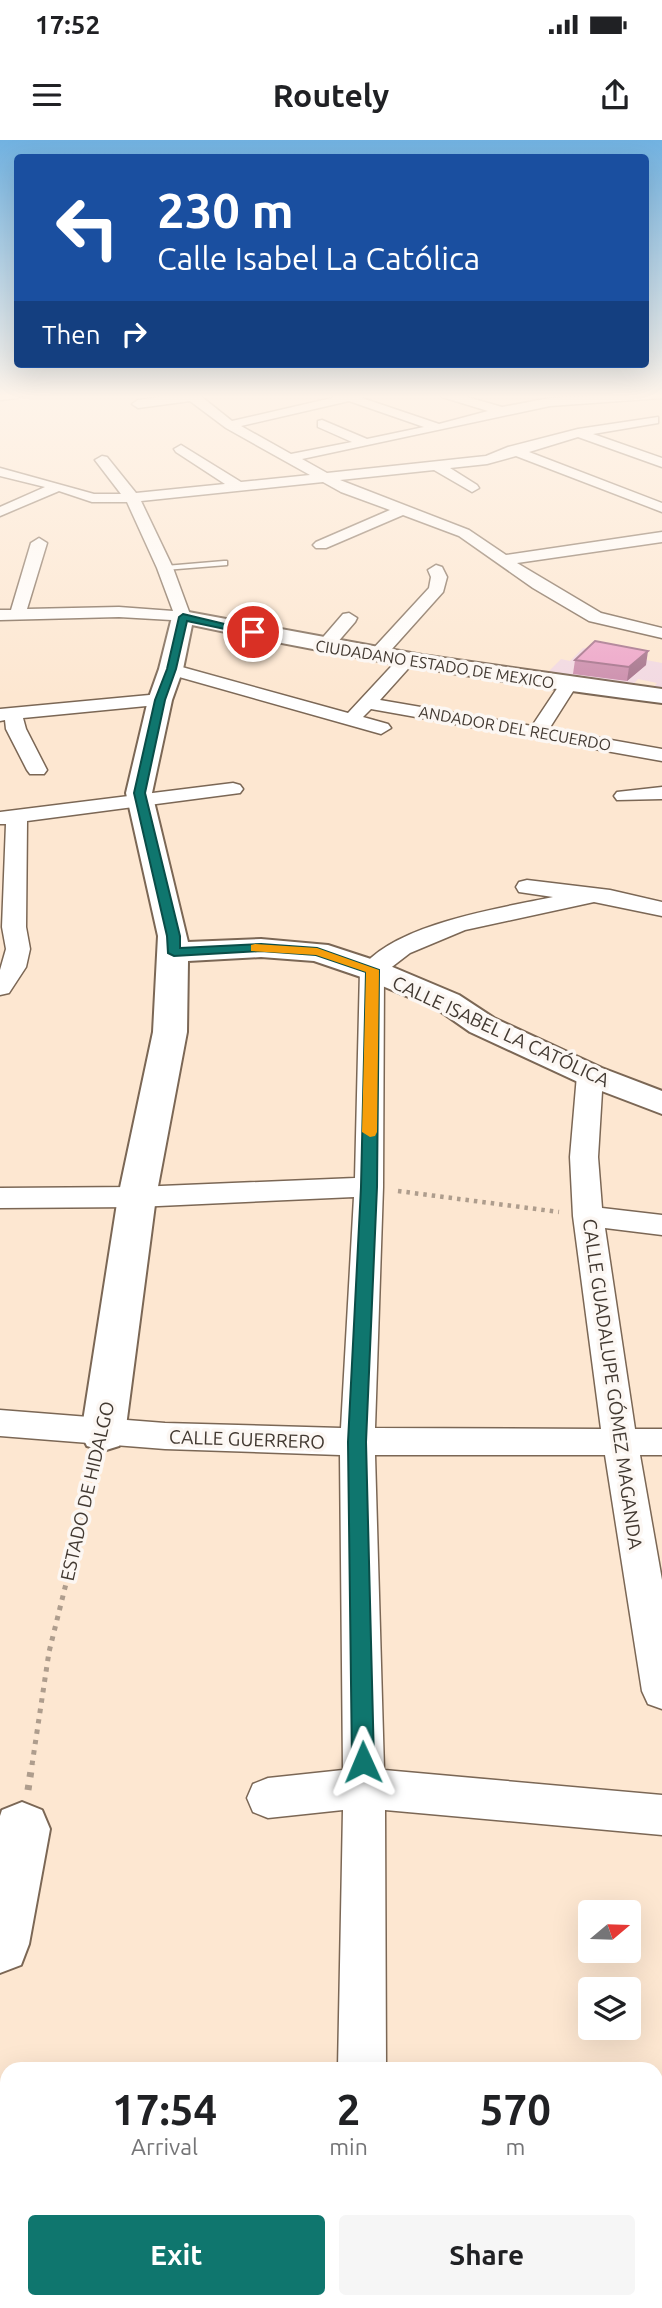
<!DOCTYPE html>
<meta charset="utf-8">
<style>
body{margin:0;font-family:Ubuntu,sans-serif;background:#f6f6f6;color:#202124;height:100vh;display:flex;flex-direction:column;font-size:26px;white-space:nowrap}
*{box-sizing:border-box;margin:0}
p{font-size:23px;color:#757577}
.icon{flex:none;width:38px;height:38px;fill:none;stroke:currentColor;stroke-width:2;stroke-linecap:round;stroke-linejoin:round}
.map{position:relative;flex:1;overflow:hidden}
.details{position:absolute;left:0px;top:1922px;width:663px;height:247px;display:flex;flex-direction:column;background:#fff;border-radius:21px 21px 0 0;box-shadow:0 7px 28px #0002}
.details>*{flex:none}
.top-card{position:absolute;left:14px;top:14px;width:635px;height:214px;border-radius:7px;box-shadow:0 7px 28px #0002;background:#1a4fa0;color:#fff;overflow:hidden}
.needle{width:46px;rotate:71deg}
.buttons{position:absolute;left:578px;top:1760px;display:grid;gap:14px}
.buttons a{display:grid;place-items:center;width:63px;height:63px;border-radius:7px;background:#fff;box-shadow:0 7px 28px #0002;font-size:35px}
.pin{position:absolute;display:grid;place-items:center;width:60px;height:60px;color:#fff;margin:-30px;border:4px solid #fff;border-radius:50%;box-shadow:0 2px 7px #0007}
.me{position:absolute;width:77px;margin:-38px;rotate:359deg;stroke-linejoin:round;filter:drop-shadow(0 0 5px #0008)}
.turn{display:flex;align-items:center;gap:24px;height:147px;padding:0 28px;font-size:32px}
.turn .icon{width:91px;height:91px;stroke-width:2.5}
.turn b{display:block;font-size:49px;line-height:60px}
.then{display:flex;align-items:center;height:66px;padding:0 28px;background:#0003;gap:14px;font-size:26px}
.eta{display:flex;justify-content:space-evenly;align-items:center;height:119px;text-align:center}
.eta b{font-size:42px;font-weight:600;line-height:49px}
.cta{display:flex;gap:14px;margin-top:auto;padding:14px 28px}
.cta a{flex:1;height:80px;border-radius:7px;background:#0f766e;color:#fff;font-size:28px;font-weight:600;line-height:80px;text-align:center}
.cta a+a{background:#f6f6f6;color:#202124}
.status{display:flex;justify-content:space-between;align-items:center;height:49px;padding:0 35px;background:#fff;direction:ltr}
.status svg{height:19px;fill:currentColor}
header{display:flex;justify-content:space-between;align-items:center;height:91px;padding:0 28px;background:#fff;font-size:32px;font-weight:600}
.map>svg:first-child{display:block}
</style>
<div class="status"><b>17:52</b><svg viewBox="0 0 49 12"><path d="M0 12V9h3v3zM5 12V6h3v6zM10 12V3h3v9zM15 12V0h3v12zM26 1h20v11H26zM47 4h2v5h-2z"/></svg></div>
<header><svg class="icon" aria-label="menu" viewBox="0 0 24 24"><path d="M4 6h16M4 12h16M4 18h16"/></svg>Routely<svg class="icon" aria-label="share" viewBox="0 0 24 24"><path d="M12 15V3M7 8l5-5 5 5M5 13v7h14v-7"/></svg></header>
<div class="map">
<svg width="662" height="2168" viewBox="0 0 662 2168">
<rect width="100%" height="100%" fill="#fde7d1"/>
<!-- education -->
<path fill="#f2d9e2" d="M583,508l79,15v27l-9,-2 4,-5 -19,-4 -9,10 -82,-16 14,-14 9,2z"/>
<g fill="none" stroke-linecap="round" stroke-linejoin="round">
<defs>
<path id="lane" d="M224,421h3v4l-62,5 -4,-2 4,-2z"/>
<path id="street" d="M0,254h24l-6,4 -18,2z
M182,254h16l34,27 104,-24 -2,-3h30l-2,4 77,26 49,-13 -46,-14 -2,-3h17l45,13 48,-9 112,-4v4l-112,8 -248,53 25,14 159,-17 22,-9 70,-18 80,-12v6l-65,11 69,24v9l-84,-30 -49,15 133,51v9l-146,-56 -29,8 -37,4 27,17 2,3 -7,4 -38,-22 -94,10 129,50 37,25 156,-23v10l-145,21 84,50 61,15v10l-73,-17 -56,-33 -74,-52 -56,-21 -77,33h-10l-3,-3 3,-3 74,-32 -49,-18 -18,-10 -182,19 32,67 18,49 -2,4 -70,-4 -119,3v-10h11l20,-67 8,-5 8,5 -20,66 92,-2 54,4 -16,-43 -30,-66h-35l-33,-11 -59,25v-9l45,-20 -45,-11v-8l94,26h27l-26,-34 7,-4 5,1 29,36 89,-9 -49,-32 -2,-3 7,-4 60,37 69,-7 -84,-47 -36,-27 -52,7 -6,-4 6,-4zM349,261l75,26 -57,12 -45,-19 -4,1v6l34,15 -61,12 -50,-28z
M436,425l6,2 5,10 -4,15 -60,67h-12l-3,-4 3,-4 58,-63 2,-11 -3,-7z
M349,473l8,5 -2,4 -25,29h-12l-3,-4 3,-4 25,-29z
M406,516l9,5 -35,39 152,26 30,-45 6,-1 9,5 -28,44 113,20v12l-291,-52 -8,8 25,7 3,4 -10,6 -216,-61 -3,-4 9,-5 177,49 52,-56z
M160,554l7,2 2,4 -2,4 -144,14 3,11 21,41 -3,4h-14l-3,-4 -21,-41 -1,-9 -5,1v-12z
M233,643l7,2 3,4 -3,4 -213,28 -1,106 4,22 -4,18 -17,26 -9,2v-25l6,-21 -4,-22 4,-103h-6v-12z
M662,647v12l-45,1 -3,-4 3,-4z
M527,740l83,10 52,12v14l-68,-14 -129,28 -55,23 -26,20 -1,214 -8,241 226,1 -28,-213 -3,-59 7,-82 4,-6 9,-2 9,2 4,6 -5,82 4,51 60,7v20l-57,-7 30,201h27v26h-22l22,125v129l-14,-5 -6,-13 -37,-236h-230l9,315 278,25v40l-277,-25 1,258h-48l5,-258 -75,8 -15,-6 -6,-14 6,-14 15,-6 75,-8 -3,-315 -175,-6 -165,-13v-26l165,13 176,5 13,-231 -217,10 -137,1v-20l137,-1 218,-9 5,-208c32,-46 141,-62 193,-73l-34,-5 -3,-5 3,-5z
M0,2119h7v42h20l-1,3 -11,4h-15z
M336,2161h52v7h-52z"/>
<path id="secondary" d="M183,471l239,44 240,34v14c-158,-20 -314,-45 -470,-78l-9,44 -11,31 -20,93 36,149 73,-3 67,6 55,18 76,32 35,23 108,50 60,23v23l-84,-32 -108,-50 -33,-23 -76,-32 -47,-16 -53,-4 -73,4 -1,71 -31,165 -31,237 -6,12 -16,5 -16,-5 -6,-12 37,-237 35,-165 5,-96 -32,-143 22,-93 11,-31 13,-52 3,-5z
M22,1662l20,8 8,19 -21,115 -8,21 -21,8v-157l2,-6z"/>
</defs>
<!-- lane casing -->
<use href="#lane" stroke="#7b6755" stroke-width="3"/>
<!-- street casing -->
<use href="#street" stroke="#7b6755" stroke-width="3"/>
<!-- secondary casing -->
<use href="#secondary" stroke="#7b6755" stroke-width="4"/>
<!-- path-far2 -->
<path stroke="#ae9d8d" stroke-width="4.5" stroke-dasharray="3.5 5" stroke-linecap="butt" d="M398,1051l161,21"/>
<!-- path-far1 -->
<path stroke="#ae9d8d" stroke-width="5" stroke-dasharray="4.5 6" stroke-linecap="butt" d="M32,1625l17,-113 47,-189"/>
<!-- path -->
<path stroke="#ae9d8d" stroke-width="7" stroke-dasharray="5 8" stroke-linecap="butt" d="M28,1650l4,-26"/>
<!-- lane -->
<use href="#lane" fill="#fff" fill-rule="evenodd"/>
<!-- street -->
<use href="#street" fill="#fff" fill-rule="evenodd"/>
<!-- secondary -->
<use href="#secondary" fill="#fff" fill-rule="evenodd"/>
</g>
<!-- wall -->
<path fill="#cc8ead" d="M575,520l71,5 -19,16 -54,-7z"/>
<!-- shaded-wall -->
<path fill="#a6748d" d="M648,511l-2,14 -19,16 2,-14z"/>
<!-- building -->
<path fill="#eda5c9" stroke="#a6748d" stroke-width="2" d="M595,501l53,10 -19,16 -54,-7z"/>
<!-- sky -->
<linearGradient id="sky" x2="0" y2="1"><stop stop-color="#71b2e1"/><stop offset="0.46" stop-color="#fef4ea"/><stop offset="1" stop-color="#fef4ea" stop-opacity="0"/></linearGradient>
<rect width="662" height="557" fill="url(#sky)"/>
<!-- route -->
<path fill="#0f766e" stroke="#0a4d48" stroke-width="2" d="M183,474l75,18 -5,3 -66,-14 -11,48 -11,31 -20,93 35,143v12l81,-4 56,4 62,22 -2,217 -11,255 8,320 -3,7 -8,3 -8,-3 -3,-7 -4,-320 13,-255 5,-215 -50,-17 -55,-4 -87,5 -6,-3 -1,-17 -33,-143 21,-93 12,-31 12,-52z"/>
<!-- slow -->
<path fill="#f59e0b" d="M255,804l62,4 62,22 -2,162 -2,4 -5,1 -8,-5 4,-160 -50,-17 -65,-4v-6z"/>
<g text-anchor="middle" dominant-baseline="central" stroke-width="7" stroke-linejoin="round" paint-order="stroke">
<!-- far-street labels -->
<g font-size="16" fill="#423931" stroke="#fcf7f3">
<text transform="translate(435 524) rotate(9)">CIUDADANO ESTADO DE MEXICO</text>
<text transform="translate(515 588) rotate(10)">ANDADOR DEL RECUERDO</text>
</g>
<!-- street labels -->
<g font-size="19" fill="#423931" stroke="#fcf7f3">
<text transform="translate(501 891) rotate(25)">CALLE ISABEL LA CATÓLICA</text>
<text transform="translate(613 1244) rotate(82)">CALLE GUADALUPE GÓMEZ MAGANDA</text>
<text transform="translate(247 1299) rotate(2)">CALLE GUERRERO</text>
<text transform="translate(87 1351) rotate(-77)">ESTADO DE HIDALGO</text>
</g>
</g>
</svg>
<div class="buttons">
<a><svg class="needle" viewBox="-14 -14 28 28"><path d="M0-13l5 13h-10z" fill="#e53935"/><path d="M0 13l5-13h-10z" fill="#757577"/></svg></a>
<a><svg class="icon" aria-label="layers" viewBox="0 0 24 24"><path d="M12 4l9 5-9 5-9-5zM3 14l9 5 9-5"/></svg></a>
</div>
<div class="pin" style="left:253px;top:492px;background:#d93025"><svg class="icon" aria-label="arrive" viewBox="0 0 24 24"><path d="M6 21V4h12l-3 4 3 4H6"/></svg></div>
<svg class="me" style="left:363px;top:1622px" viewBox="-20 -20 40 40"><path d="M0-17L14 15 0 8-14 15z" fill="#0f766e" stroke="#fff" stroke-width="4"/></svg>
<div class="top-card">
<div class="turn"><svg class="icon" aria-label="left" viewBox="0 0 24 24"><path d="M17 20v-9H6M10 6l-5 5 5 5"/></svg><div><b>230 m</b>Calle Isabel La Católica</div></div>
<div class="then">Then<svg class="icon" aria-label="right" viewBox="0 0 24 24"><path d="M7 20v-9h11M14 6l5 5-5 5"/></svg></div>
</div>
<section class="details">
<div class="eta">
<div><b>17:54</b><p>Arrival</p></div>
<div><b>2</b><p>min</p></div>
<div><b>570</b><p>m</p></div>
</div>
<div class="cta"><a>Exit</a><a>Share</a></div>
</section>
</div>
